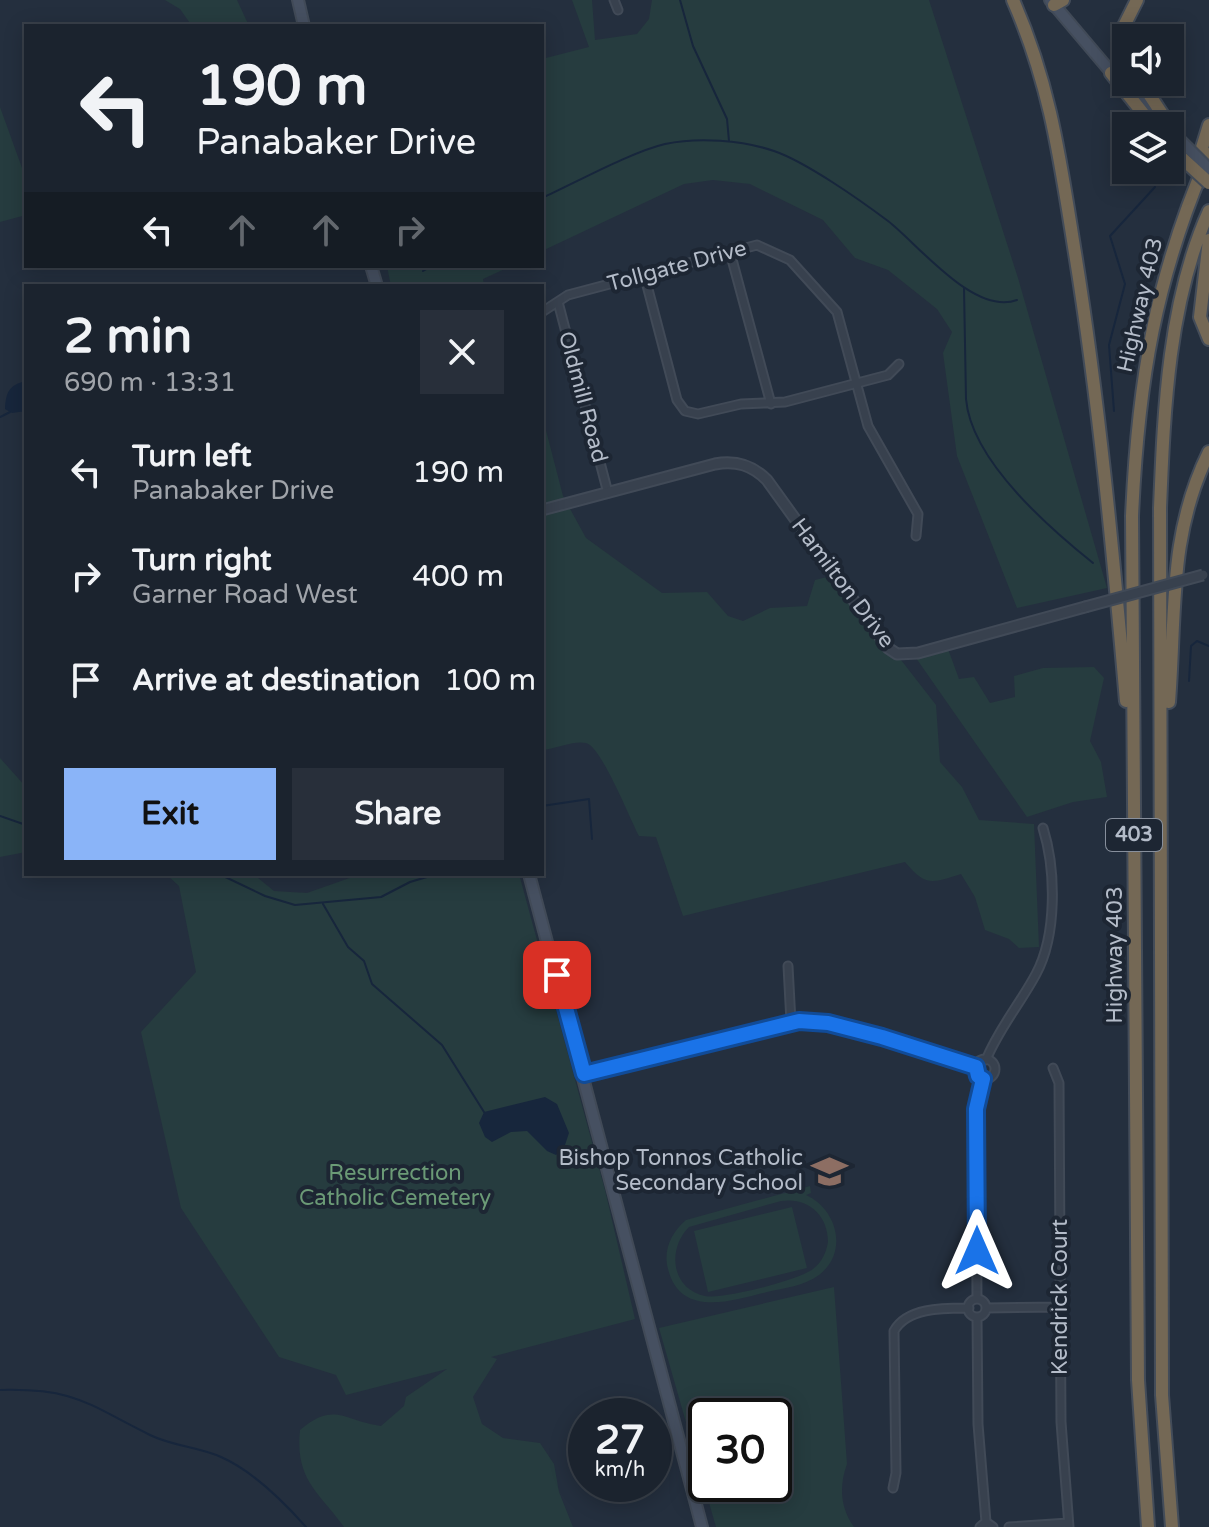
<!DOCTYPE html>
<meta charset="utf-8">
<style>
body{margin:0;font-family:"Varela Round",sans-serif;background:#282f3a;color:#f1f3f6;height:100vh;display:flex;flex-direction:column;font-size:30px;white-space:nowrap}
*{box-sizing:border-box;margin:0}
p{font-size:26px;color:#a0a4aa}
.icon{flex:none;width:44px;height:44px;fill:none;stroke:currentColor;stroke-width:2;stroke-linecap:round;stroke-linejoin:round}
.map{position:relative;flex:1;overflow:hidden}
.side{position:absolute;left:24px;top:284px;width:520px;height:592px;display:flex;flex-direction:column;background:#1b232e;border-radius:0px;box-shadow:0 4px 20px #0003,0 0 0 2px #39404a}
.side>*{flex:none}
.guide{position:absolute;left:24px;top:24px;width:520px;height:244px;border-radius:0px;box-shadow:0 4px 20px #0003,0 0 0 2px #39404a;background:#1b232e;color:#f1f3f6;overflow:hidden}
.controls{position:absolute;left:1112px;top:24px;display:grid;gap:16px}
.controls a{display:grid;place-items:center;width:72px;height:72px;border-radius:0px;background:#1b232e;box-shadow:0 4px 20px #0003,0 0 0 2px #39404a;font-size:40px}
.speed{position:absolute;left:568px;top:1398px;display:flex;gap:16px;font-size:40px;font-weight:700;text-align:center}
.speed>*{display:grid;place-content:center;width:104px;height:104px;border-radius:50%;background:#1b232e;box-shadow:0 4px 20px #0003,0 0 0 2px #39404a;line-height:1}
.speed small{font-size:20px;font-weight:400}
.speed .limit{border:4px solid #111;border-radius:12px;background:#fff;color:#111}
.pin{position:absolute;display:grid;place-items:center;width:68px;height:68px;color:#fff;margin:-34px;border-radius:16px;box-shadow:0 4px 12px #0006}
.me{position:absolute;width:88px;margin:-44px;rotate:0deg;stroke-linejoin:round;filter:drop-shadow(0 0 6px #0008)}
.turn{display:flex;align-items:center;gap:28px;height:168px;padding:0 40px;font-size:36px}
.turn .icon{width:104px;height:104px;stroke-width:2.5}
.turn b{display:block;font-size:56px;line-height:68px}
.lanes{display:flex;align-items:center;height:76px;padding:0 40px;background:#0003;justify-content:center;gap:40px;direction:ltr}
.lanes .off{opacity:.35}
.round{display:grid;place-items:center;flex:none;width:84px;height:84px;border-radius:0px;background:#282f3a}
.headline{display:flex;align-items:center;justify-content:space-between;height:136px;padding:0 40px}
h1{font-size:48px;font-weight:800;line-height:60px}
.cta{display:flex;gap:16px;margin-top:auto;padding:16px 40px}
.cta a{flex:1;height:92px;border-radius:0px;background:#8ab4f8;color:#111;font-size:32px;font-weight:800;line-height:92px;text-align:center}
.cta a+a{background:#282f3a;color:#f1f3f6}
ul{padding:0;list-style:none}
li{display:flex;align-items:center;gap:24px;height:104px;padding:0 40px}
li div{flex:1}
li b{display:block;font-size:30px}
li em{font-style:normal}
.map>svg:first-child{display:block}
</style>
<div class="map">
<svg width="1209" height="1527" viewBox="0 0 1209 1527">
<rect width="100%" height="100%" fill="#242f3e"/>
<!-- green -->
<path fill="#263c3f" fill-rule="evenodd" d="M165,0h72l12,26h-57l-12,-17z
M572,0h20l3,40 42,-6 12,-15 3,-19h277l89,278 89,310 -90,20 -60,-152 -14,-103 9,-21 -15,-23 -49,-39 -33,-12 -32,-38 -73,-36 -37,-4 -29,4 -142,67v-192l47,-12z
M0,107l26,72v36l-26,7z
M387,266h124l-28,13 1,7h-93z
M542,415l21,81 23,42 76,55 45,-1 21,24 15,5 27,-13 37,-2 8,-26 20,-5 101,130 4,57 22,25 17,33 55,4 5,123 -20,1 -10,-9 -24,-9 -10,-33 -14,-23c-29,9 -35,13 -56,-12l-222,54 -27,-79 -17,-1c-9,-17 -38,-90 -53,-93 -12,-3 -31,6 -44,7z
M948,649l11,30 15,-2 16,26 25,-6 -1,-21 29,-8 51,-1 10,11 -14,63 11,21 6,35 -34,5 -46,15 -111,-159z
M0,758l26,29v65l-26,5z
M166,874h87l21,17 33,2 54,-19h158l86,316 30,129 -144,38 6,2 -24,38 9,27 21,14 37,5 14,21 5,28 14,35h-229c-26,-36 -49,-47 -44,-97 35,-29 43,-9 81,-4l23,-20 2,-9 41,-28 -101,26 -10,-20 -57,-18 -98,-149 -40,-176 55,-60 -17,-86z
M810,1186l1,7 -5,2c31,14 43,57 13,80 -15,11 -35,13 -52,17 -35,9 -87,26 -99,-23 -5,-19 3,-36 18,-49zM781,1201c27,-4 47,14 47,41 -2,11 -6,20 -15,27 -14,11 -91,31 -108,27 -34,-7 -38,-47 -16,-69z
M792,1207l15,61 -99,24 -14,-61z
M834,1287l13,177c-8,22 -7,43 7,63h-138l-57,-199zM706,1416h68v68h-68z"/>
<!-- water -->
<path fill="#17263c" d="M26,381v30l-14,2 -7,-4c1,-17 4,-24 21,-28z
M545,1097l12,7 12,29 -5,15 -8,7 -9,-4 -20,-20 -16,1 -19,10 -7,-5 -6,-14 5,-11z"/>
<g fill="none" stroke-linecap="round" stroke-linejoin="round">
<!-- stream -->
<path stroke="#17263c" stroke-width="2" d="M680,0l13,46 34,73 2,22
M542,198c33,-15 89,-46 123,-54 33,-7 77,-4 109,7 32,11 86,49 114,70 31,24 86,95 129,79
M423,271l9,-5
M964,288l2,111c5,60 82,128 127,164
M1114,411l-5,-66 16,-61 -15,-48 45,-49
M0,417l10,-5
M1189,681l2,-35 6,-5 12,5
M542,806l47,-7 3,40
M0,816l26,9
M219,874l46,22 30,9 86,-8 29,-15 27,-8
M323,904l25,43 16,14 8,23 70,61 42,67
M0,1390c76,-2 87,14 150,45 22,11 49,12 71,22 32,14 62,44 85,70"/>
<defs>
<path id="minor" d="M614,0l4,10
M730,252l41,152
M644,274l33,126 8,11 13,3 43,-10 44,-2 103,-27 11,-11
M558,302l50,191
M542,312l26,-17 189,-50 33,15 47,52 31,114 50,88 -2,22
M788,966l3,56
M975 1069a10 10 0 1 1 20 0a10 10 0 1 1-20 0Z
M986,1060c13,-32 34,-56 50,-86 21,-39 20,-104 7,-146
M1053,1068l6,15 2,339 8,105
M584,1074l215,-53 37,4 83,21 57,21
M977,1299l-1,-190 7,-30
M968 1308a9 9 0 1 1 18 0a9 9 0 1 1-18 0Z
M986,1308l74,-1
M977,1317l1,107 8,98
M774,1468l1,-1
M893,1488l3,-15 -2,-142c13,-24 51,-23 75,-23
M691,1489l19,-5
M980,1527l6,-5 7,5
M1009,1527l59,-4"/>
<path id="tertiary" d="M542,510l173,-46c21,-4 37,1 52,16l121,168 9,6 21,-1 167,-46"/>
<path id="secondary" d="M298,0l6,26
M1050,0l66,78
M1134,94l31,31
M371,266l6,20
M529,874l173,653"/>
<path id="motorway" d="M1013,0c38,87 47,160 62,253 24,149 38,298 51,448
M1054,5l9,-5
M1126,52l-2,-26 13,-26
M1111,73l42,53
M1141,82l29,44
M1197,164l12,-39
M1209,240l-9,77 9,22
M1169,702c7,-89 -1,-167 40,-250
M1148,1527l-10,-147 -6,-864c6,-135 23,-237 77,-362
M1172,1527l-10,-132 -2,-887c4,-98 8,-206 49,-297"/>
</defs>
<!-- minor casing -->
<use href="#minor" stroke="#414a57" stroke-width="11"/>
<!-- tertiary casing -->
<use href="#tertiary" stroke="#414a57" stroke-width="13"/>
<!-- secondary casing -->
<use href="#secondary" stroke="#414a57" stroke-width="14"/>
<!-- motorway casing -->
<use href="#motorway" stroke="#434c59" stroke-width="16"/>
<!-- minor -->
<use href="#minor" stroke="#38414e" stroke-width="7"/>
<!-- tertiary -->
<use href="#tertiary" stroke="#38414e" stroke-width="9"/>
<!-- secondary -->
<use href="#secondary" stroke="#465061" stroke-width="10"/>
<!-- motorway -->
<use href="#motorway" stroke="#746855" stroke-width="12"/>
<defs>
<path id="tertiary-bridge" d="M1085,607l118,-32"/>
<path id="secondary-bridge" d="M1176,136l33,33"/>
<path id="motorway-bridge" d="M1173,150l36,33"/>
</defs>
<!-- tertiary-bridge casing -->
<use href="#tertiary-bridge" stroke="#414a57" stroke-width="13" stroke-linecap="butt"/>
<!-- secondary-bridge casing -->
<use href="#secondary-bridge" stroke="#414a57" stroke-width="14" stroke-linecap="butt"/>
<!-- motorway-bridge casing -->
<use href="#motorway-bridge" stroke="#434c59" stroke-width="16" stroke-linecap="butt"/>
<!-- tertiary-bridge -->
<use href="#tertiary-bridge" stroke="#38414e" stroke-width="9"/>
<!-- secondary-bridge -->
<use href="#secondary-bridge" stroke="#465061" stroke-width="10"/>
<!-- motorway-bridge -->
<use href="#motorway-bridge" stroke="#746855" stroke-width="12"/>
</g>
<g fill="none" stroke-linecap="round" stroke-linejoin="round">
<defs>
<path id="route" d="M557,975l27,99 215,-53 29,2 54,14 94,30 2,9 5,3 -7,30 1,142"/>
</defs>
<!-- route casing -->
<use href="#route" stroke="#114b97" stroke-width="20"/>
<!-- route -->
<use href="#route" stroke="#1a73e8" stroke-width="14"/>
</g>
<!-- icons -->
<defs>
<symbol id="school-bare" viewBox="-9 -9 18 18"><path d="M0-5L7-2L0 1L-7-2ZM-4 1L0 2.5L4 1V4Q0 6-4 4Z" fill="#8d6e63" stroke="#1d2633" stroke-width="2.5" paint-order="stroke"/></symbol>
</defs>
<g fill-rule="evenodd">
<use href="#school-bare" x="804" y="1146" width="51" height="51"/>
</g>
<g text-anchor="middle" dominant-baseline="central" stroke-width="8" stroke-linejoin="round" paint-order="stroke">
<!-- shield labels -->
<rect fill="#1d2633" stroke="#878f9c" stroke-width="2" x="1106" y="819" width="56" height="32" rx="6"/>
<g font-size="20" font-weight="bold" fill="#b4bcc9">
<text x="1134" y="835">403</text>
</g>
<!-- street labels -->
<g font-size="22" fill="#b4bcc9" stroke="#1d2633">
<text transform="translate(677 266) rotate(-15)">Tollgate Drive</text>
<text transform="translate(1140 305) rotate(-77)">Highway 403</text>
<text transform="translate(583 397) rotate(75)">Oldmill Road</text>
<text transform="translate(843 583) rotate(53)">Hamilton Drive</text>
<text transform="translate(1115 955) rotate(-90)">Highway 403</text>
<text transform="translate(1060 1297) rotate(-90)">Kendrick Court</text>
</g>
<!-- poi labels -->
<g font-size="22" fill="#b4bcc9" stroke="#1d2633" text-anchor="end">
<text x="803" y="1158">Bishop Tonnos Catholic<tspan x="803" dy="25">Secondary School</tspan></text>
</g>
<!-- park labels -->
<g font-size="22" fill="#6b9a76" stroke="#1d2633">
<text x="395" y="1173">Resurrection<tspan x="395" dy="25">Catholic Cemetery</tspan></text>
</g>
</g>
</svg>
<div class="controls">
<a><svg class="icon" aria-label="sound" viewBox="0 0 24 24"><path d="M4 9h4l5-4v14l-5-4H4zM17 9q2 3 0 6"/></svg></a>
<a><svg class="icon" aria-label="layers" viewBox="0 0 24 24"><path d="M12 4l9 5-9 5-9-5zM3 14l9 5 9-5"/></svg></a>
</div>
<div class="speed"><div>27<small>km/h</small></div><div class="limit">30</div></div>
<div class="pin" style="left:557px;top:975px;background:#d93025"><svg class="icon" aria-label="arrive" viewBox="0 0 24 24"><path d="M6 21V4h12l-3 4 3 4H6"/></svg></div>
<svg class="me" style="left:977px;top:1251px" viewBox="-20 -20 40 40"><path d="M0-17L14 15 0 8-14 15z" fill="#1a73e8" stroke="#fff" stroke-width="4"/></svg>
<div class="guide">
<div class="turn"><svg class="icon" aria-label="left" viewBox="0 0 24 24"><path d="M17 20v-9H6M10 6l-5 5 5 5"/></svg><div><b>190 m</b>Panabaker Drive</div></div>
<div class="lanes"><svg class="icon" aria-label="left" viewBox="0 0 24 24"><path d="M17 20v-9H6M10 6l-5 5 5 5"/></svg><svg class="icon off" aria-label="ahead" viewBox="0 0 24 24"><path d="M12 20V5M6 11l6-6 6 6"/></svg><svg class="icon off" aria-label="ahead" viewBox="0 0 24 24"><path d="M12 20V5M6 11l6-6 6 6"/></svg><svg class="icon off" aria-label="right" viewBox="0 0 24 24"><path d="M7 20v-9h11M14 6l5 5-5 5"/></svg></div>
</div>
<section class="side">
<div class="headline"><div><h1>2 min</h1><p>690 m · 13:31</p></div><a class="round"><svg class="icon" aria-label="close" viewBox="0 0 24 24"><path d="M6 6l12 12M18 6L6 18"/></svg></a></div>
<ul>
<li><svg class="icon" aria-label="left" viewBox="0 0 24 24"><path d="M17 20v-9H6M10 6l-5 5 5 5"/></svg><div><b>Turn left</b><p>Panabaker Drive</p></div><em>190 m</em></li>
<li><svg class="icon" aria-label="right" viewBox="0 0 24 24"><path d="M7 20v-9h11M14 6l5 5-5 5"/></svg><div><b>Turn right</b><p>Garner Road West</p></div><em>400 m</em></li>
<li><svg class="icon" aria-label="arrive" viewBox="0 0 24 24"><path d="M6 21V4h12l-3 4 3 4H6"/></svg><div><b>Arrive at destination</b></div><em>100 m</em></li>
</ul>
<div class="cta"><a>Exit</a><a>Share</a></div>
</section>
</div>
